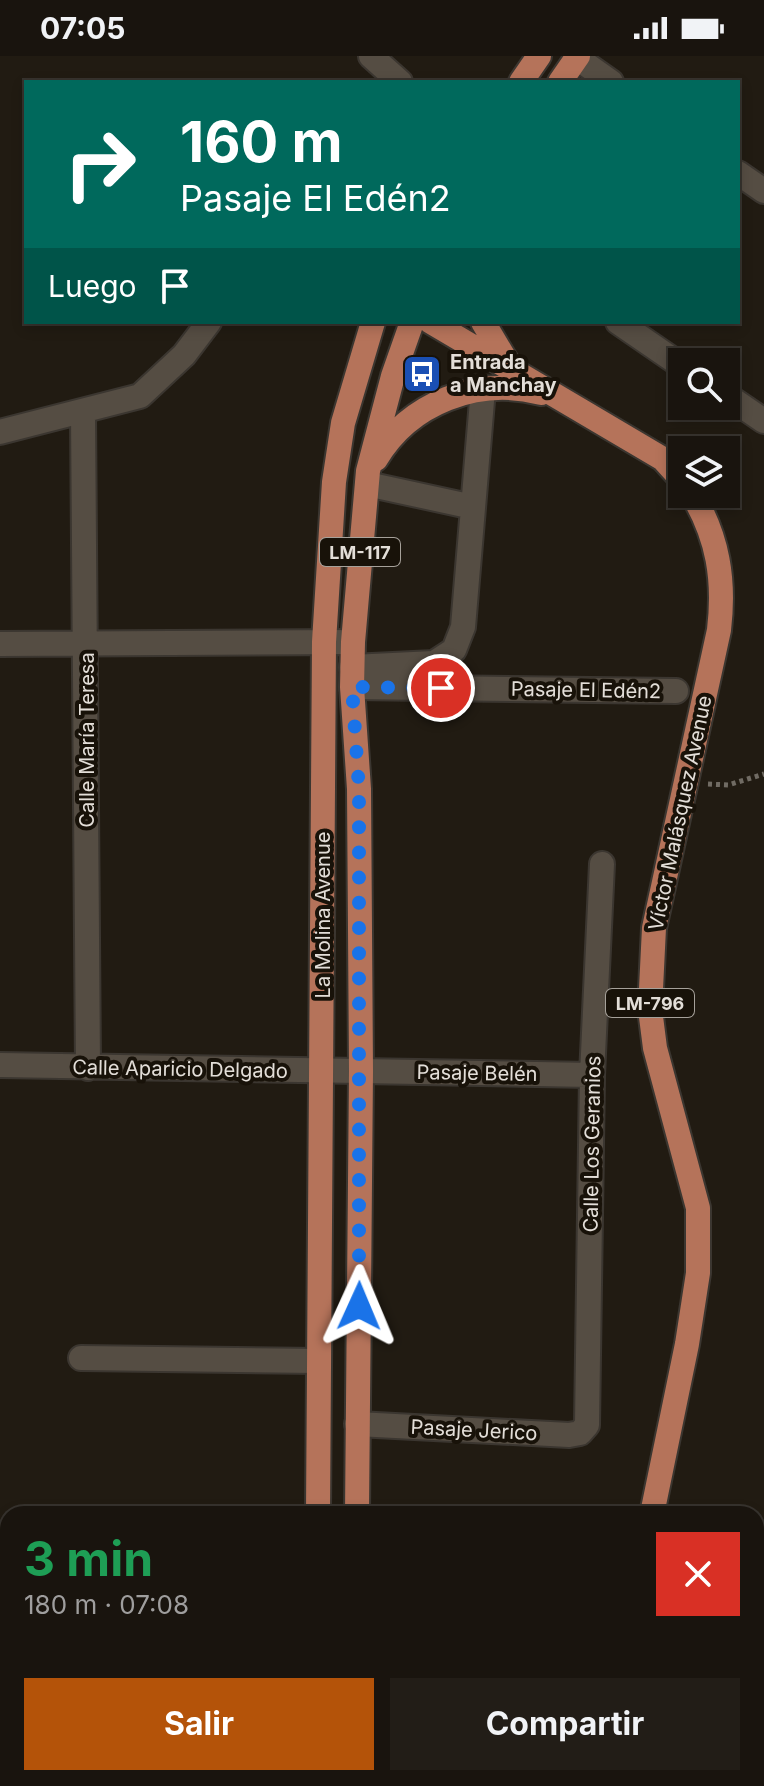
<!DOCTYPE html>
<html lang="es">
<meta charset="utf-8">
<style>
body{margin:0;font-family:Inter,sans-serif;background:#221d17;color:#f1f3f6;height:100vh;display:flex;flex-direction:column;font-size:30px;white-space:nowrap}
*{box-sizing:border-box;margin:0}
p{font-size:26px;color:#9f9e9e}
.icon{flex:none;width:44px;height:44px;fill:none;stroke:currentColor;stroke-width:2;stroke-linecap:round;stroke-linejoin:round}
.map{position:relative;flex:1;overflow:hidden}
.sheet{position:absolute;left:0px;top:1450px;width:764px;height:280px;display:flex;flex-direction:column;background:#19140e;border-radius:24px 24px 0 0;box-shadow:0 4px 12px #0003,0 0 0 2px #37332e}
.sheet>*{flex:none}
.hud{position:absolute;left:24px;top:24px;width:716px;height:244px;border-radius:0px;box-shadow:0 4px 12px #0003,0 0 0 2px #37332e;background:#00695c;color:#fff;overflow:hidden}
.tools{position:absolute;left:668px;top:292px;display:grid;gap:16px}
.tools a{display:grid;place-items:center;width:72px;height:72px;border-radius:0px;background:#19140e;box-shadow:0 4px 12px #0003,0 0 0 2px #37332e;font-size:40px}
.pin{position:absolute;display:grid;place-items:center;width:68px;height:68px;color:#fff;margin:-34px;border:4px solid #fff;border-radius:50%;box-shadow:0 2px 8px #0007}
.me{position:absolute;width:88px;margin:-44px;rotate:1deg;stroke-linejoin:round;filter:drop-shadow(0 0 6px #0008)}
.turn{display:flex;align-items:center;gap:28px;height:168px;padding:0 24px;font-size:36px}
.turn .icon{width:104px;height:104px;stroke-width:2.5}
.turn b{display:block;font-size:56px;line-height:68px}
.then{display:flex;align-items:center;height:76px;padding:0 24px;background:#0003;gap:16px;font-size:30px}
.round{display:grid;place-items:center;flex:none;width:84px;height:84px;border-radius:0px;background:#221d17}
.headline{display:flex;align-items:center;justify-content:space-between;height:136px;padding:0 24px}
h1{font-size:48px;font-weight:700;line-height:60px;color:#1e9e55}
.action{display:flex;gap:16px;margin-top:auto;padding:16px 24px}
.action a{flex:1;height:92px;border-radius:0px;background:#b45309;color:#fff;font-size:32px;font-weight:700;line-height:92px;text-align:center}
.action a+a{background:#221d17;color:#f1f3f6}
.status{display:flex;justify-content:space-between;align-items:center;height:56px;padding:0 40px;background:#19140e;direction:ltr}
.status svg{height:22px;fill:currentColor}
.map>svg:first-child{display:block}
</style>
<div class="status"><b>07:05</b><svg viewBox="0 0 49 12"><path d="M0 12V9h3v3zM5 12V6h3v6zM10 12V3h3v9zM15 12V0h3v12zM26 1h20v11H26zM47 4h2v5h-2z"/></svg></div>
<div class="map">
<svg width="764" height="1730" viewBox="0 0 764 1730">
<rect width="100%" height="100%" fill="#211b12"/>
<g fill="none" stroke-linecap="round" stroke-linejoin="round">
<defs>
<path id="minor" d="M371,0l29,26
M577,2l34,24
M738,117l26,18
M618,266l64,44
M726,339l38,26
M83,357l5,655
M0,376l140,-36 44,-41 25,-33
M367,428l106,23
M0,588l353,-2
M352,611l82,-4 20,-13 9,-23 20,-238
M352,631l324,4
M0,1009l592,10
M81,1302l238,3
M357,1368l212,11 11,-2 7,-8 5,-350 10,-211"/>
<path id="major" d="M521,26l18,-26
M560,26l18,-26
M431,266l232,137 19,21
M483,266l25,42
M376,403c33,-56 102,-83 165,-66
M318,1458l6,-872 10,-160 9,-59 30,-101
M357,1458l4,-443 -2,-282 -7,-102 1,-45 15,-171 25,-95 19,-54
M652,1458l35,-170 11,-71v-65l-43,-160 -5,-39 4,-81 65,-298c6,-50 -1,-93 -27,-136
M318,1722v8
M355,1730v-8
M603,1730l1,-8"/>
</defs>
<!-- minor casing -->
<use href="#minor" stroke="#3b3630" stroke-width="28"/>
<!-- major casing -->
<use href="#major" stroke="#3b3630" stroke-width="28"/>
<!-- path -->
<path stroke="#706b63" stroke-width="5" stroke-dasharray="4 4" stroke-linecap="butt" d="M708,728l20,1 36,-11"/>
<!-- minor -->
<use href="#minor" stroke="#554d43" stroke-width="24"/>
<!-- major -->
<use href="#major" stroke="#b5735a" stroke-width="24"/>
</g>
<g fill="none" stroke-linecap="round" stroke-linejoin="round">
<!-- route -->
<path stroke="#1a73e8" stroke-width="14" stroke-dasharray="0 25.2" d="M359,1250v-517l-7,-102 89,1"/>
</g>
<!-- icons -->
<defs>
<symbol id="bus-square" viewBox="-11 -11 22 22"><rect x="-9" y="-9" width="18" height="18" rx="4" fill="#1a4fb4" stroke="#181209"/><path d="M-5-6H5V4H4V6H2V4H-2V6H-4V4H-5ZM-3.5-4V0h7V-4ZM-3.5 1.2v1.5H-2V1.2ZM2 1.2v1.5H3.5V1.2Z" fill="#fff"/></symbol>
</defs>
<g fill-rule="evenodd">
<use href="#bus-square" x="400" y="296" width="44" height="44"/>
</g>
<g text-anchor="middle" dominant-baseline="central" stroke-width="8" stroke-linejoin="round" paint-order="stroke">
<!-- shield labels -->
<g fill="#181209" stroke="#a6a19a" stroke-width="2">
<rect x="320" y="482" width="80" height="28" rx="6"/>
<rect x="606" y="933" width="88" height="28" rx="6"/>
</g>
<g font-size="18" font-weight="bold" fill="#e3ded8">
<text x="360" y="496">LM-117</text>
<text x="650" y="947">LM-796</text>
</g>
<!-- poi labels -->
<g font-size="20" font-weight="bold" fill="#e3ded8" stroke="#181209" text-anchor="start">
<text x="450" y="306">Entrada<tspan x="450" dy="23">a Manchay</tspan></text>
</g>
<!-- street labels -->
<g font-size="20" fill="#e3ded8" stroke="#181209">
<text transform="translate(586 634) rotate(1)">Pasaje El Edén2</text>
<text transform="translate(87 684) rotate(-90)">Calle María Teresa</text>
<text transform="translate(680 757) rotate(-78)">Víctor Malásquez Avenue</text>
<text transform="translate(323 859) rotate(-90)">La Molina Avenue</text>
<text transform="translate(180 1013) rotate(1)">Calle Aparicio Delgado</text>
<text transform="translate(477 1017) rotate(1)">Pasaje Belén</text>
<text transform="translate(592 1088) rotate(-89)">Calle Los Geranios</text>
<text transform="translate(474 1374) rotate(3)">Pasaje Jerico</text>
</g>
</g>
</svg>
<div class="tools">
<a><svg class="icon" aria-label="search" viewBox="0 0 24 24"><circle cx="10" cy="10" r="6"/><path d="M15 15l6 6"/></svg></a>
<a><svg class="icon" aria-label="layers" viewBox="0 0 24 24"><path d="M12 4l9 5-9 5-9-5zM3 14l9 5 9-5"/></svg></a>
</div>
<div class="pin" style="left:441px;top:632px;background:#d93025"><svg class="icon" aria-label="arrive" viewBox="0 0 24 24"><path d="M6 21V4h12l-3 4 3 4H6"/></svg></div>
<svg class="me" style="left:359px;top:1250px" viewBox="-20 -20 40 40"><path d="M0-17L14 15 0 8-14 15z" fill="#1a73e8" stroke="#fff" stroke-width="4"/></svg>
<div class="hud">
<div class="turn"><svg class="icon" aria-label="right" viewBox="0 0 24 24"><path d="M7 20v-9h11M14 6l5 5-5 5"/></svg><div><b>160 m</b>Pasaje El Edén2</div></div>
<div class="then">Luego<svg class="icon" aria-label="arrive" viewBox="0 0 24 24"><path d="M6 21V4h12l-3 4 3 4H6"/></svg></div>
</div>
<section class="sheet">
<div class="headline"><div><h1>3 min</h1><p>180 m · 07:08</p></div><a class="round" style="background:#d93025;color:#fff"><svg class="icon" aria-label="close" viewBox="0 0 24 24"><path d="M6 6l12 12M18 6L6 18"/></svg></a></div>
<div class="action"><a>Salir</a><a>Compartir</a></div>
</section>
</div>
